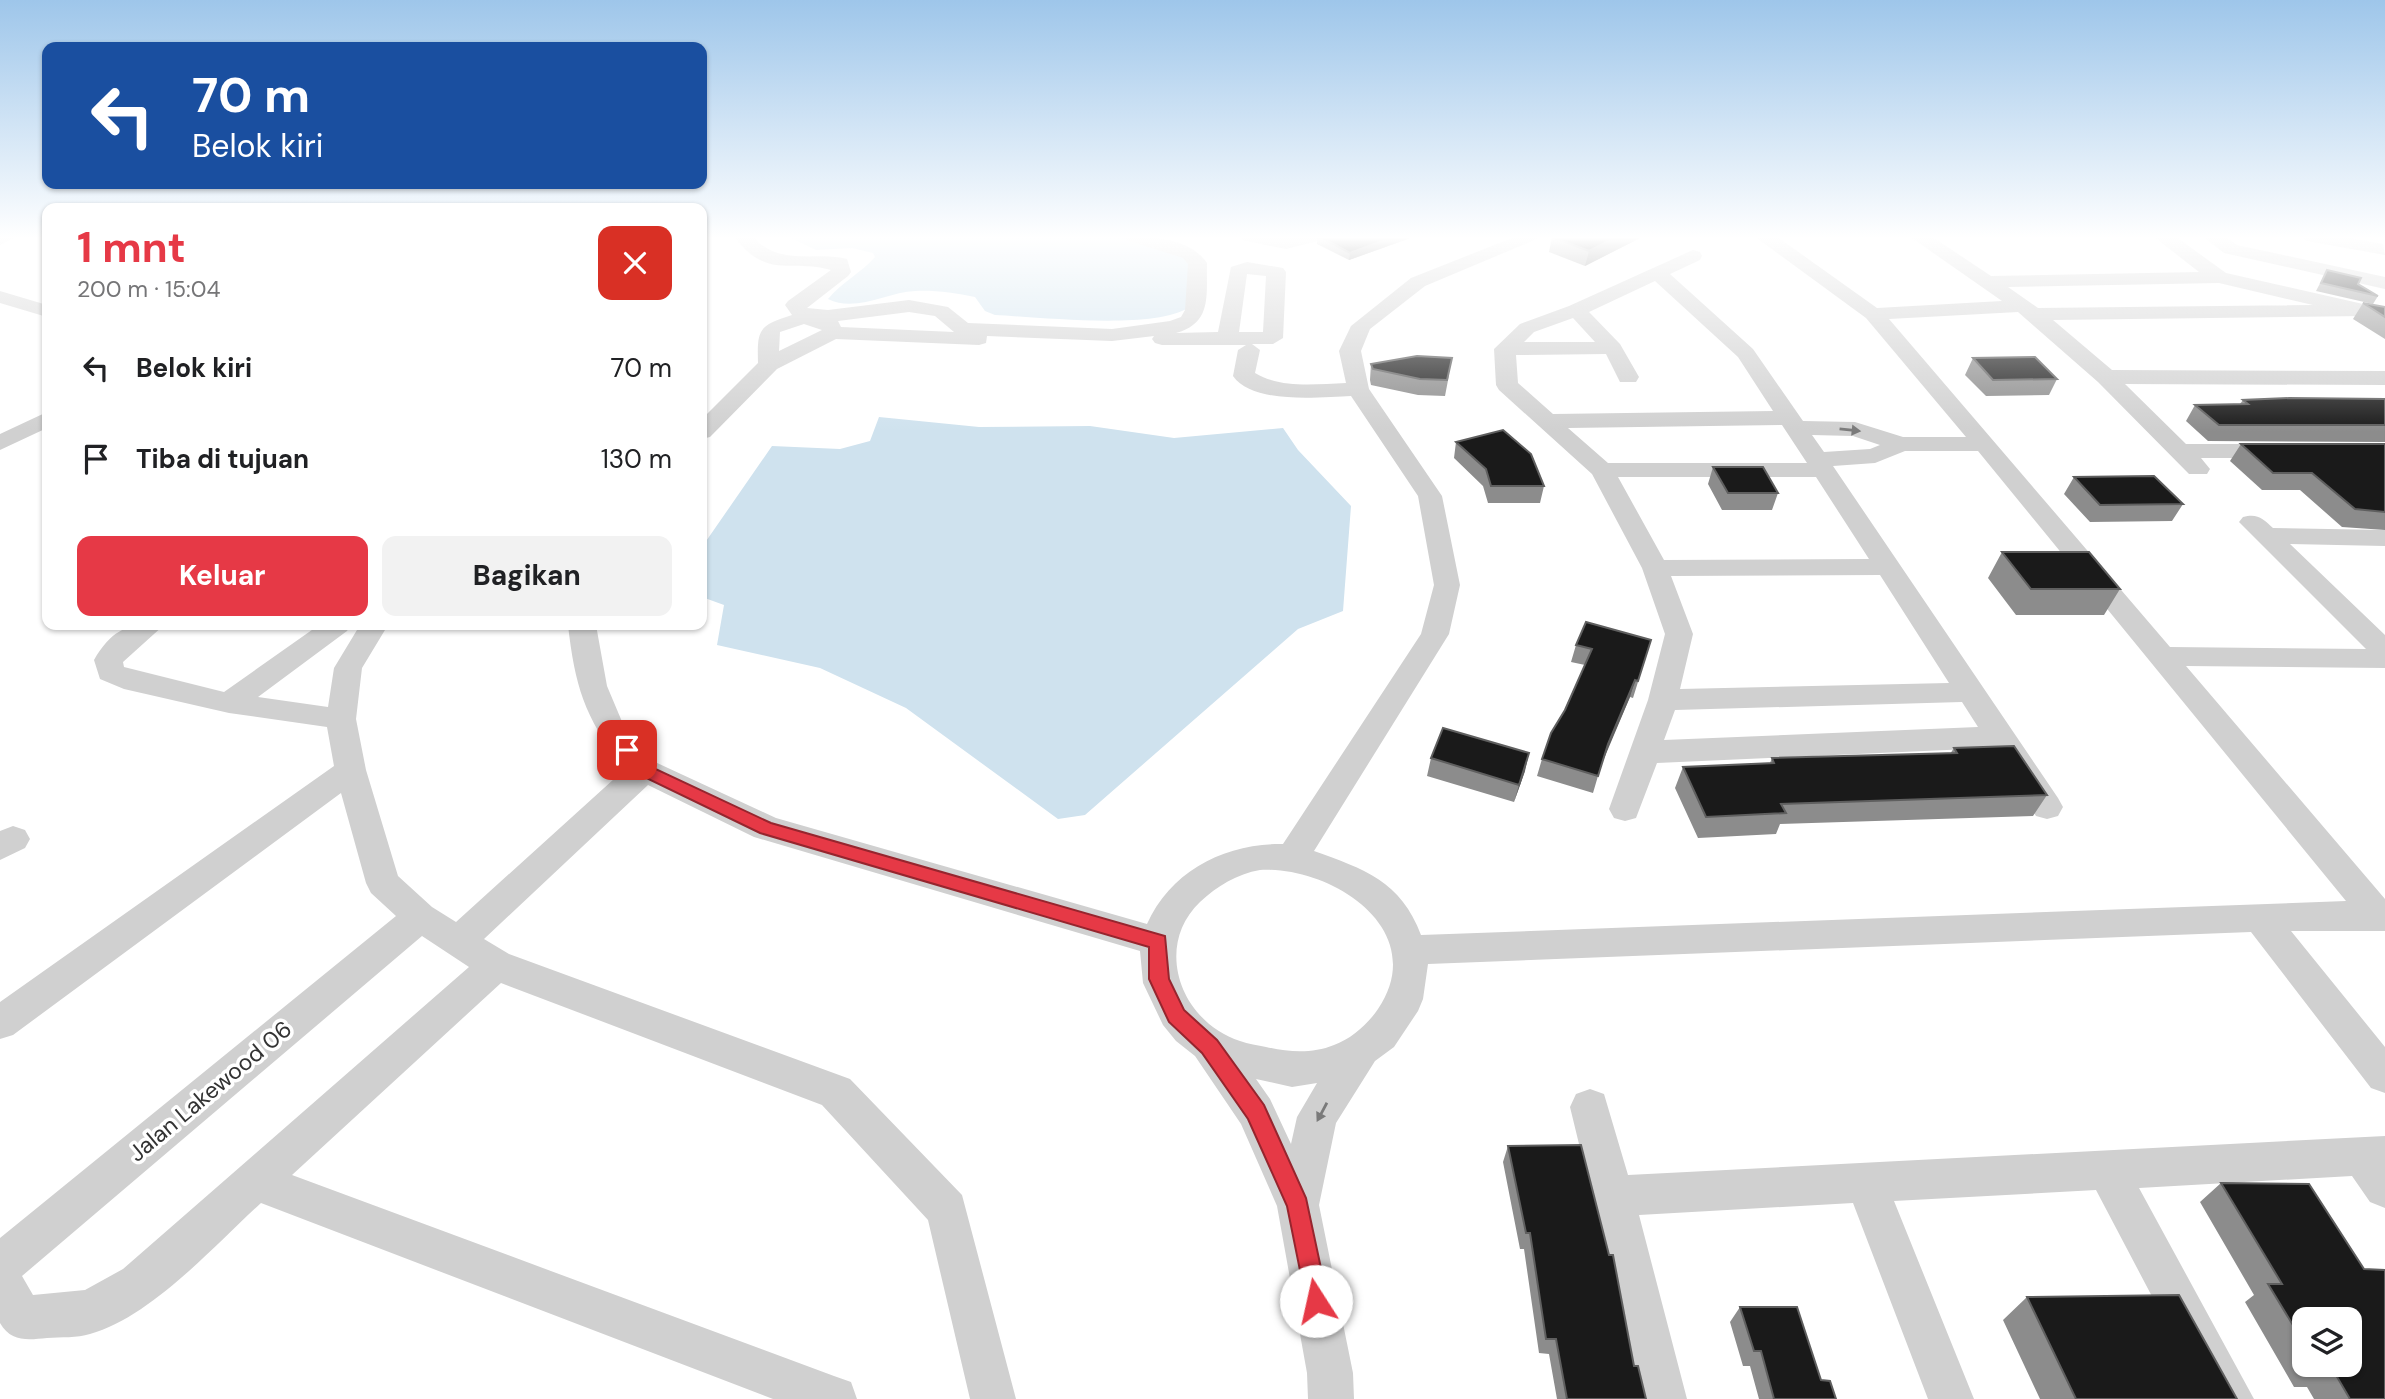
<!DOCTYPE html>
<html lang="id">
<meta charset="utf-8">
<style>
body{margin:0;font-family:"DM Sans",sans-serif;background:#f2f2f2;color:#202124;height:100vh;display:flex;flex-direction:column;font-size:26px;white-space:nowrap}
*{box-sizing:border-box;margin:0}
p{font-size:23px;color:#757577}
.icon{flex:none;width:38px;height:38px;fill:none;stroke:currentColor;stroke-width:2;stroke-linecap:round;stroke-linejoin:round}
.map{position:relative;flex:1;overflow:hidden}
.drawer{position:absolute;left:42px;top:203px;width:665px;height:427px;display:flex;flex-direction:column;background:#fff;border-radius:14px;box-shadow:0 2px 5px #0004}
.drawer>*{flex:none}
.top-card{position:absolute;left:42px;top:42px;width:665px;height:147px;border-radius:14px;box-shadow:0 2px 5px #0004;background:#1a4fa0;color:#fff;overflow:hidden}
.tools{position:absolute;left:2292px;top:1307px;display:grid;gap:14px}
.tools a{display:grid;place-items:center;width:70px;height:70px;border-radius:14px;background:#fff;box-shadow:0 2px 5px #0004;font-size:35px}
.pin{position:absolute;display:grid;place-items:center;width:60px;height:60px;color:#fff;margin:-30px;border-radius:14px;box-shadow:0 4px 10px #0006}
.me{position:absolute;width:77px;margin:-38px;rotate:350deg;stroke-linejoin:round;filter:drop-shadow(0 0 5px #0008)}
.turn{display:flex;align-items:center;gap:24px;height:147px;padding:0 35px;font-size:32px}
.turn .icon{width:91px;height:91px;stroke-width:2.5}
.turn b{display:block;font-size:49px;line-height:60px}
.round{display:grid;place-items:center;flex:none;width:74px;height:74px;border-radius:14px;background:#f2f2f2}
.headline{display:flex;align-items:center;justify-content:space-between;height:119px;padding:0 35px}
h1{font-size:42px;font-weight:700;line-height:52px;color:#e63946}
.cta{display:flex;gap:14px;margin-top:auto;padding:14px 35px}
.cta a{flex:1;height:80px;border-radius:14px;background:#e63946;color:#fff;font-size:28px;font-weight:700;line-height:80px;text-align:center}
.cta a+a{background:#f2f2f2;color:#202124}
ul{padding:0;list-style:none}
li{display:flex;align-items:center;gap:21px;height:91px;padding:0 35px}
li div{flex:1}
li b{display:block;font-size:26px}
li em{font-style:normal}
.map>svg:first-child{display:block}
</style>
<div class="map">
<svg width="2385" height="1399" viewBox="0 0 2385 1399">
<rect width="100%" height="100%" fill="#fff"/>
<!-- water -->
<path fill="#cfe2ee" d="M787,236h337l56,16 11,14 -3,42c-36,22 -148,9 -193,7l-10,-4 -10,-14c-19,-4 -41,-7 -60,-6 -28,1 -59,22 -87,8 14,-17 33,-26 47,-42l-2,-4 -21,-5 -36,2z
M879,417l100,10 111,-1 84,12 109,-10 15,22 53,56 -8,105 -45,18 -213,186 -27,4 -152,-111 -86,-40 -103,-23 7,-40 -22,-8v-50l70,-101 68,3 30,-8z"/>
<g fill="none" stroke-linecap="round" stroke-linejoin="round">
<!-- minor -->
<path fill="#d0d0d0" fill-rule="evenodd" d="M0,236h18l-18,9z
M734,236h19c24,31 62,15 94,23l4,13 -3,4 -41,32 21,2 81,-10 39,7 20,16 144,6 58,-8 11,-4 4,-7 3,-46 -5,-6 -57,-18 -3,-4c28,0 67,2 84,27 -1,31 6,60 -31,70l42,-1 13,-65 16,-5 36,6 3,4 -3,66 -10,6h-21l8,6 -5,23c27,16 61,11 91,10l-7,-32 12,-25 60,-48 106,-42h27l-119,50 -55,43 -9,22 8,38 73,107 18,89 -11,49 -135,217c50,18 87,30 107,84l925,-34 -368,-450h-73l-30,12 -42,3 225,332 5,9 -5,9 -11,3 -11,-3 -44,-68 -335,15 -21,55 -11,3 -11,-3 -5,-9 39,-109 17,-66 -23,-66 -50,-94 -93,-84 -3,-5 -2,-36 26,-25 49,-18 124,-56 7,2 2,4 -2,4 -30,14 83,75 50,72 52,1 48,15h63l-100,-119 -112,-82h22l101,72 125,-7 -93,-65h22l60,40 208,-4 -46,-36h22l51,37 159,36v12l-22,-5 -310,4 59,50 273,1v14l-260,-1 61,60h91l8,2 4,5 -4,5 -8,2h-76l9,11 -3,5h-18l-91,-92 -80,-70 -129,7 281,328 196,2 -127,-127 4,-5c15,-4 20,2 30,11l112,2v16l-95,-2 95,91v33l-199,-2 199,233v32h-94l94,116v46l-14,-5 -120,-156 -823,32 -5,35 -5,12 -24,36 -19,14 -39,62 -17,82 34,168 1,26h-46l-1,-26 -30,-167 -36,-82 -46,-68 -19,-15 -13,-16 -20,-42 -3,-32 -386,-114 -106,-52 -164,154 25,15 341,125 112,116 54,204h-46l-42,-179 -106,-115 -321,-122 -209,192 542,201 17,6 6,17h-84l-512,-196c-47,43 -110,114 -171,131 -13,4 -29,3 -43,4 -20,2 -36,4 -47,-15v-85l396,-322 -25,-23 -5,-10 -25,-90 -328,242 -13,4v-37l334,-236 -7,-39 -98,-14 -105,-24 -24,-10 -6,-19c19,-32 35,-37 70,-35l-41,37 1,5 100,25 95,-67h32l-4,6 -89,66 70,10 6,-39 26,-43h28l-26,43 -6,51 10,51 32,106 34,31 24,15 169,-153c-40,-50 -50,-82 -57,-144h28l11,61 16,38 32,38 121,56 371,106c24,-54 79,-81 136,-80l138,-210 13,-49 -16,-89 -67,-100c-30,1 -98,9 -118,-20l5,-26 8,-5h-84l-7,-2 -3,-4 2,-3 -42,5 -125,-5 -1,7 -7,2 -143,-6 -59,30 -67,68 -8,2v-20l56,-56c-1,-35 1,-37 34,-48l-7,-10 3,-4 43,-31c-37,-12 -65,11 -97,-34zM1247,274l19,2 -3,56h-24zM1655,281l83,76 35,54 -220,3 -35,-31 -2,-28 90,-1 14,28h16l3,-5 -19,-33 -31,-32zM2219,283l94,22 -275,3 -30,-21zM909,312l26,4 19,16 -113,-5 -3,-6zM1573,318l22,24h-71l10,-10zM804,324l18,6 -43,21 1,-19zM1782,425l25,38h-199l-40,-35zM1812,435l41,1 27,9 -10,4 -46,3zM1618,477h198l53,82 -205,1zM1880,575l69,108 -269,6 13,-55 -22,-58zM1962,702l16,25 -314,13 11,-30zM1260,870c72,-4 171,60 118,139 -10,15 -27,30 -44,36 -22,9 -46,7 -68,2 -8,-2 -18,-3 -26,-6 -59,-19 -87,-94 -40,-139 17,-16 37,-28 60,-32zM422,936l47,31 -346,302 -38,21 -52,5 -11,-19zM1256,1079l36,8 25,-4 -20,34 -6,27 -21,-45z
M1239,236h86l-3,4 -36,9 -44,-9z
M2202,236h22l13,9 148,32v12l-161,-36z
M2298,236h41l44,8 2,11 -78,-14z
M0,291l47,14v12l-47,-14z
M47,412v16l-47,22v-16z
M13,826l12,4 5,9 -5,9 -25,12v-29z
M1590,1089l14,5 24,81 757,-39v72l-15,-6 -18,-26 -213,12 115,211h-48l-110,-209 -202,11 80,198h-46l-75,-196 -214,12 48,184h-46l-71,-292 6,-13z"/>
</g>
<!-- wall -->
<path fill="#8c8c8c" fill-rule="evenodd" d="M1416,236l-67,24 -32,-16v-7z
M1552,237l86,2 -53,27 -36,-14z
M2327,270l31,14 20,12 -5,8 -57,-13z
M2363,303l22,4v32l-32,-20z
M1973,358l84,21 -8,16 -63,1 -21,-21z
M1371,364l78,11 -4,21 -27,-1 -47,-10 -1,-5z
M2385,399v43l-177,-1 -22,-20 9,-16 45,-1 3,-4z
M1456,442l88,44 -4,17h-52l-5,-17 -29,-28z
M2241,444h144v86l-43,-3 -42,-37h-38l-32,-29z
M1713,467l65,26 -6,17h-50l-14,-26z
M2074,477l109,27 -11,17 -82,1 -26,-28z
M2002,552l118,37 -16,26h-88l-28,-37z
M1651,640l-18,58 -3,-1 -27,62 -10,34 -56,-17 5,-17 43,-94 -14,-3 5,-17z
M1954,748l93,47 -14,21 -253,8 -4,10 -78,4 -23,-50 8,-21 87,-4 2,-5 178,-4z
M1431,758l94,13 -11,31 -87,-26z
M1508,1146l126,220 12,33h-89l-8,-45 -10,-1 -15,-104h-4l-17,-87z
M2221,1183l164,216h-71l-7,-12h-13l-49,-85 9,-7 -54,-93zM2305,1320l45,45h-45z
M2027,1297l210,102h-197l-37,-79z
M1740,1307l81,73 15,19h-77l-9,-33h-7l-13,-44z"/>
<!-- shaded-wall -->
<path fill="#5f5f5f" d="M1396,236h20l-67,24 1,-7z
M1618,236h21l-1,3 -53,27 4,-15z
M1635,680l-5,17 -27,64 5,-17z
M1529,753l-4,18 -11,31 5,-17z"/>
<!-- building -->
<path fill="#1a1a1a" stroke="#5f5f5f" stroke-width="2" d="M1318,236h78l-46,17z
M1618,236l-29,15 -37,-14 1,-1z
M2327,270l34,8 -3,6 20,12 -57,-13z
M2363,303l22,4v10z
M1417,356l35,2 -5,22 -27,-1 -47,-10 -2,-5z
M2035,357l22,22 -64,1 -20,-22z
M2289,398l96,1v26h-166l-24,-20 53,-1 -5,-4z
M1503,430l28,24 13,32h-53l-5,-17 -30,-27z
M2241,444h144v68l-30,-3 -43,-36h-39z
M1713,467h50l15,26h-50z
M2154,476l29,28 -83,1 -26,-28z
M2002,552h87l31,37h-89z
M1586,622l65,18 -13,41 -3,-1 -27,64 -10,32 -56,-17 9,-26 14,-23 27,-61 -16,-4z
M1443,728l86,25 -10,32 -88,-27z
M2014,746l33,49 -266,9 5,9 -80,4 -23,-50 91,-4 -2,-5 185,-5 -3,-5z
M1581,1145l28,110h4l21,111h4l8,33h-79l-11,-60h-10l-16,-106h-4l-18,-87z
M2221,1183l88,1 55,85 21,1v129h-35l-17,-29h-13l-3,-5h33v-45h-45v25l-37,-61h14z
M2179,1295l58,104h-161l-49,-102z
M1740,1307h57l24,73 9,1 6,18h-62l-13,-48h-7z"/>
<!-- one-way arrows -->
<defs><path id="oneway-solid" d="M-6-.8H1V-3.2L6.5 0L1 3.2V.8H-6Z" transform="scale(1.75)"/></defs>
<g fill="#7a7a7a">
<use href="#oneway-solid" transform="translate(1850 430) rotate(6)"/>
<use href="#oneway-solid" transform="translate(1322 1112) rotate(118)"/>
</g>
<!-- sky -->
<linearGradient id="sky" x2="0" y2="1"><stop stop-color="#9ec6ea"/><stop offset="0.55" stop-color="#fff"/><stop offset="1" stop-color="#fff" stop-opacity="0"/></linearGradient>
<rect width="2385" height="432" fill="url(#sky)"/>
<!-- route -->
<path fill="#e63946" stroke="#96252e" stroke-width="2" d="M627,744l6,1 16,21 122,57 394,113 4,43 15,31 33,30 47,65 42,93 22,103 -3,9 -9,3 -8,-3 -21,-104 -39,-87 -46,-66 -33,-31 -20,-43v-32l-389,-114 -122,-59 -20,-24z"/>
<g text-anchor="middle" dominant-baseline="central" stroke-width="7" stroke-linejoin="round" paint-order="stroke">
<!-- near-street labels -->
<g font-size="23" fill="#333" stroke="#fff">
<text transform="translate(210 1091) rotate(-40)">Jalan Lakewood 06</text>
</g>
</g>
</svg>
<div class="tools">
<a><svg class="icon" aria-label="layers" viewBox="0 0 24 24"><path d="M12 4l9 5-9 5-9-5zM3 14l9 5 9-5"/></svg></a>
</div>
<div class="pin" style="left:627px;top:750px;background:#d93025"><svg class="icon" aria-label="arrive" viewBox="0 0 24 24"><path d="M6 21V4h12l-3 4 3 4H6"/></svg></div>
<svg class="me" style="left:1316px;top:1301px" viewBox="-20 -20 40 40"><circle r="19" fill="#fff"/><path d="M0-13L10 11 0 6-10 11z" fill="#e63946"/></svg>
<div class="top-card">
<div class="turn"><svg class="icon" aria-label="left" viewBox="0 0 24 24"><path d="M17 20v-9H6M10 6l-5 5 5 5"/></svg><div><b>70 m</b>Belok kiri</div></div>
</div>
<section class="drawer">
<div class="headline"><div><h1>1 mnt</h1><p>200 m · 15:04</p></div><a class="round" style="background:#d93025;color:#fff"><svg class="icon" aria-label="close" viewBox="0 0 24 24"><path d="M6 6l12 12M18 6L6 18"/></svg></a></div>
<ul>
<li><svg class="icon" aria-label="left" viewBox="0 0 24 24"><path d="M17 20v-9H6M10 6l-5 5 5 5"/></svg><div><b>Belok kiri</b></div><em>70 m</em></li>
<li><svg class="icon" aria-label="arrive" viewBox="0 0 24 24"><path d="M6 21V4h12l-3 4 3 4H6"/></svg><div><b>Tiba di tujuan</b></div><em>130 m</em></li>
</ul>
<div class="cta"><a>Keluar</a><a>Bagikan</a></div>
</section>
</div>
